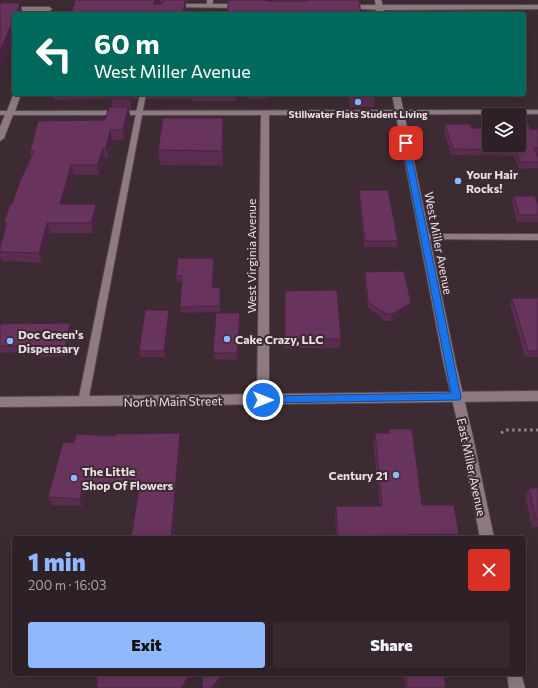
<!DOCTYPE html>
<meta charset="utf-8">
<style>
body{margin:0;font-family:Commissioner,sans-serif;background:#35282e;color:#f1f3f6;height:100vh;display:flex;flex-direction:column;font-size:15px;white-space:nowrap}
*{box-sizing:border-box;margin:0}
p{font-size:13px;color:#a7a3a7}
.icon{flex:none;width:22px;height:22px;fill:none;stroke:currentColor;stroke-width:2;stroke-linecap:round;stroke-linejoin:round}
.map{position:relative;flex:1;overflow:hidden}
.drawer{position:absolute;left:12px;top:536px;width:514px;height:140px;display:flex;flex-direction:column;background:#2d2026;border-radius:4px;box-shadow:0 4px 16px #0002,0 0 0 1px #483e43}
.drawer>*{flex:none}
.top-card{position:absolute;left:12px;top:12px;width:514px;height:84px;border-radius:4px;box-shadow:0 4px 16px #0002,0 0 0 1px #483e43;background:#00695c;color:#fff;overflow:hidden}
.fabs{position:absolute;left:482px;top:108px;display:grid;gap:8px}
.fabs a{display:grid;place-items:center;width:44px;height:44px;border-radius:4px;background:#2d2026;box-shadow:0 4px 16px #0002,0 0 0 1px #483e43;font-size:20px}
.pin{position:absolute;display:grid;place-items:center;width:34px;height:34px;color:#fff;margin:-17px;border-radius:8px;box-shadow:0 2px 6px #0006}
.me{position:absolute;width:44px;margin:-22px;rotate:90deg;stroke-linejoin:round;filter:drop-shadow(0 0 3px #0008)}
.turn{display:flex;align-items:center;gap:14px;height:84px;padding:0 16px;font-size:18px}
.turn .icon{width:52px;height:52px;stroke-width:2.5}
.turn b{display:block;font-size:28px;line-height:34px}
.round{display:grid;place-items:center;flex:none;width:42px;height:42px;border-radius:4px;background:#35282e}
.summary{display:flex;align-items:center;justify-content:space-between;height:68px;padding:0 16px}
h1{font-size:24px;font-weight:800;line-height:30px;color:#8fb8fd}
.cta{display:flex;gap:8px;margin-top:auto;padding:8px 16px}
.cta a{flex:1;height:46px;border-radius:4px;background:#8fb8fd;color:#111;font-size:16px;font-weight:800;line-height:46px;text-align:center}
.cta a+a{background:#35282e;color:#f1f3f6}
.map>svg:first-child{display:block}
</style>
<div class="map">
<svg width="538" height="688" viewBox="0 0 538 688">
<rect width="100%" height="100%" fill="#3c2b32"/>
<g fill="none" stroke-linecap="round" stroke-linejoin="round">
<defs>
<path id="service" d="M207,0h6l-1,7 -5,-1z
M140,94h6l-58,308 -2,3 -3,1 -3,-1 -2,-3z"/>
<path id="minor" d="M171,4h71l3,2 -3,2 -73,-1v-2z
M345,5h193v4l-158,1 -37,-2 -1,-1z
M0,7h49l3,2 -3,2h-49z
M14,93v1h7l-6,17 523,-1v4l-269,1v285l-2,3 -4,2 -4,-2 -2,-3 4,-285h-248l-9,23 -4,3v-14l5,-12h-5v-4h7z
M424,234h114v6l-117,-1 -2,-2z"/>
<path id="tertiary" d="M375,0h6l4,14h-8z
M392,94h8l56,271 16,68 22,105h-14l-20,-105 -16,-68z
M507,674h14l4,14h-16z"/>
<path id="secondary" d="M538,391v10l-538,6v-10z"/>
</defs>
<!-- service casing -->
<use href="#service" stroke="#57484f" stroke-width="2"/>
<!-- minor casing -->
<use href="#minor" stroke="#57484f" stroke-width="2"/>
<!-- tertiary casing -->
<use href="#tertiary" stroke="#57484f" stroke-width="2"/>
<!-- secondary casing -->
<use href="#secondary" stroke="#57484f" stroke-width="2"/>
<!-- path -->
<path stroke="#95878c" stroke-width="3" stroke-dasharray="2.5 3.5" stroke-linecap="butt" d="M501,433l5,-3h32"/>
<!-- service -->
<use href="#service" fill="#8e7a81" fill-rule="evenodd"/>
<!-- minor -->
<use href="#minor" fill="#8e7a81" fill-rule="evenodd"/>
<!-- tertiary -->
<use href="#tertiary" fill="#8e7a81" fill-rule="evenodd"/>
<!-- secondary -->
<use href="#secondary" fill="#8e7a81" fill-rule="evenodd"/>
</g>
<!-- wall -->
<path fill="#592c50" d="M75,0h112v3h-1v11h-115z
M52,94h87l-2,5h-4l-2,10h-2l1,7 -6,24h-12l-4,18h-3l-6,17h-25l-9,29h31l2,10 -5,19h-43l-8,30 -40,-2 -2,-5v-9l6,-18 -2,-6 27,-66 -1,-6 75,-31 7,-13 -1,-8 -57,1z
M146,94h90v7h-44v-2h-45z
M248,94h18v5h-18z
M348,94h27l-1,13h-24z
M223,118l1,14 -1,34 -63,-1 -2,-15z
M445,124l27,4 66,1v25h-1l1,3v11l-19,1 -5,-13 -63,-1 -7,-25z
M359,190l39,51 -1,6h-33l-5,-50z
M514,196l24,9v17h-21l-5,-20z
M215,265l-2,22 7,7v18l-39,1 -1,-6 2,-25h-5l-1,-6z
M365,272l46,31 -1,6 -19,12h-6l-17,-13 -4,-30z
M285,291l56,48 -1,9h-56z
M512,298h26v59h-13l-15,-52z
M169,310l1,7 -5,40h-25l-1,-6z
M240,319l-3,41 -23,-1 -1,-6z
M70,323l2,7 -5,26 -31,1 -2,-5 -34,1v-29z
M389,429l33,76 37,29 -1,4h-122l-1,-24 1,-8h44l-7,-64 2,-9h13z
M181,441l-8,97h-42l8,-48 -53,1 -4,15 -30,-1 -4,-8 26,-54z
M529,488h9v39h-6l-7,-31z
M403,674h41l2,14h-41z"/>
<!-- shaded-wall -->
<path fill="#492441" d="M155,0h5v3l-2,2 -4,-1z
M185,0l1,9v5h-3z
M20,3l3,11h-7z
M14,18v18l-14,35v-20z
M130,94h3v5l-2,10 -1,-11z
M137,94h2l-2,5z
M128,107l2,9 -6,24 -1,-10z
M223,118l1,14 -1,34 -1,-15z
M110,130l2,10 -4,18 -2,-10z
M103,148l2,10 -6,17 -2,-10z
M71,165l3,10 -12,39 -2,-10z
M96,204l2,10 -5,19 -2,-10z
M47,223l3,10 -8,30 -3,-10z
M214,258l1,7 -2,29 -1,-7z
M411,303l-1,6 -19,12 1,-7z
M169,310l1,7 -5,40 -1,-6z
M240,313v6l-3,41v-7z
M70,323l2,7 -5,26 -2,-6z
M180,433l1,8 -8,97h-2z
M83,484l3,7 -4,15 -2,-7z
M190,674h4l-9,14h-4z
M223,674h4l-11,14h-5z"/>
<!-- building -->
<path fill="#68335d" stroke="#492441" d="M75,0h80l-1,4h8l1,-4h22l-2,14h-112z
M228,0h38v1h40v-1h53l2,14h-133z
M0,3h20l-4,11h-2v4l-14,33z
M111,94h19v4h-20z
M109,107h19l-5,23h-13l-4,18h-3l-6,17h-26l-11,39h36l-5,19h-44l-8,30 -39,-1v-5l7,-24h-3l6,-19h2l8,-23 14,-30h-4l8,-30 67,-1z
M163,118h60l-1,33 -64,-1z
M445,124h25l2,4h17v17h30v-20h10l1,4h8v19h-4l4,9v5h-18l-4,-12 -63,-1z
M359,190h29l10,51h-33z
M514,196h21l3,9v10h-19z
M178,258h36l-2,29h8v19l-40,1 2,-31h-6z
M404,271l7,32 -19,11h-6l-18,-12 -3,-30z
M337,290l4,49h-56v-48z
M512,298h26v53h-10z
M145,310h24l-5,41h-25z
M216,313h24l-3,40h-24z
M70,323l-5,27 -31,1 1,-5h-35v-22z
M389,429h23l10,76h32l5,29 -121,2 -2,-30h46l-7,-73h15z
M180,433l-9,105h-40l9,-56 -57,2 -3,15 -32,-2 15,-55 11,1 2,-9 39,2v-2z
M529,488h9v31h-2z
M97,674h93l-9,14h-84z
M203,674h20l-12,14h-9z
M406,674h38l2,14h-39z"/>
<!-- route -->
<path fill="#1a73e8" stroke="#114b97" d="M406,141l3,2 52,254 -1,3 -200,3 -2,-3 2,-3 3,-1 188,-3 -49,-250z"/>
<!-- markers -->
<g fill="#8fb8fd" stroke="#3c2b32" stroke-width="1.5">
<circle cx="358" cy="102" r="4"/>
<circle cx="458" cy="181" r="4"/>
<circle cx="227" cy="339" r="4"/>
<circle cx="10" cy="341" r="4"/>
<circle cx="396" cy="475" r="4"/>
<circle cx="74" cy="478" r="4"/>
</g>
<g text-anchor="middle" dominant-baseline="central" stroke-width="4" stroke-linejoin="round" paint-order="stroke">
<!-- far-poi labels -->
<g font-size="10" font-weight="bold" fill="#ebe0e4" stroke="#3c2b32">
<text x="358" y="114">Stillwater Flats Student Living</text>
</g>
<!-- poi labels -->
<g font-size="12" font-weight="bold" fill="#ebe0e4" stroke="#3c2b32" text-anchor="start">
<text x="466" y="174">Your Hair<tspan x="466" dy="14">Rocks!</tspan></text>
<text x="18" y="334">Doc Green's<tspan x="18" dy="14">Dispensary</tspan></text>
<text x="235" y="339">Cake Crazy, LLC</text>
<text x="82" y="471">The Little<tspan x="82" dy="14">Shop Of Flowers</tspan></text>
<text x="388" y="475" text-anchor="end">Century 21</text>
</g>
<!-- street labels -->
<g font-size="12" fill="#ebe0e4" stroke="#3c2b32">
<text transform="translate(439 243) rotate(79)">West Miller Avenue</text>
<text transform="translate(251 256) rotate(-90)">West Virginia Avenue</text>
<text transform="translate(173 401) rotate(-1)">North Main Street</text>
<text transform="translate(472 467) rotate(78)">East Miller Avenue</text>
</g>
</g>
</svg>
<div class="fabs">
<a><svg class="icon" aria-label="layers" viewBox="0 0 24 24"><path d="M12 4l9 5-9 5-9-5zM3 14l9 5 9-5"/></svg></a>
</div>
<div class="pin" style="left:406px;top:143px;background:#d93025"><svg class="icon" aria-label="arrive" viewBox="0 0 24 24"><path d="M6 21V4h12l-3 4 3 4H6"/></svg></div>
<svg class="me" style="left:263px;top:400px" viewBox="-20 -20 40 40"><circle r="17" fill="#1a73e8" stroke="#fff" stroke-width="3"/><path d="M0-11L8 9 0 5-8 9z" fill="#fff"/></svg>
<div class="top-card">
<div class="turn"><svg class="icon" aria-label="left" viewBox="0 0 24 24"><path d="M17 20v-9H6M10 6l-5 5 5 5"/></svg><div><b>60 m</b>West Miller Avenue</div></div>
</div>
<section class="drawer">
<div class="summary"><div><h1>1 min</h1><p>200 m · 16:03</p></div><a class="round" style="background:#d93025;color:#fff"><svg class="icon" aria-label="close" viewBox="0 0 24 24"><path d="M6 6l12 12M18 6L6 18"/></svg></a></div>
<div class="cta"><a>Exit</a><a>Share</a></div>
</section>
</div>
